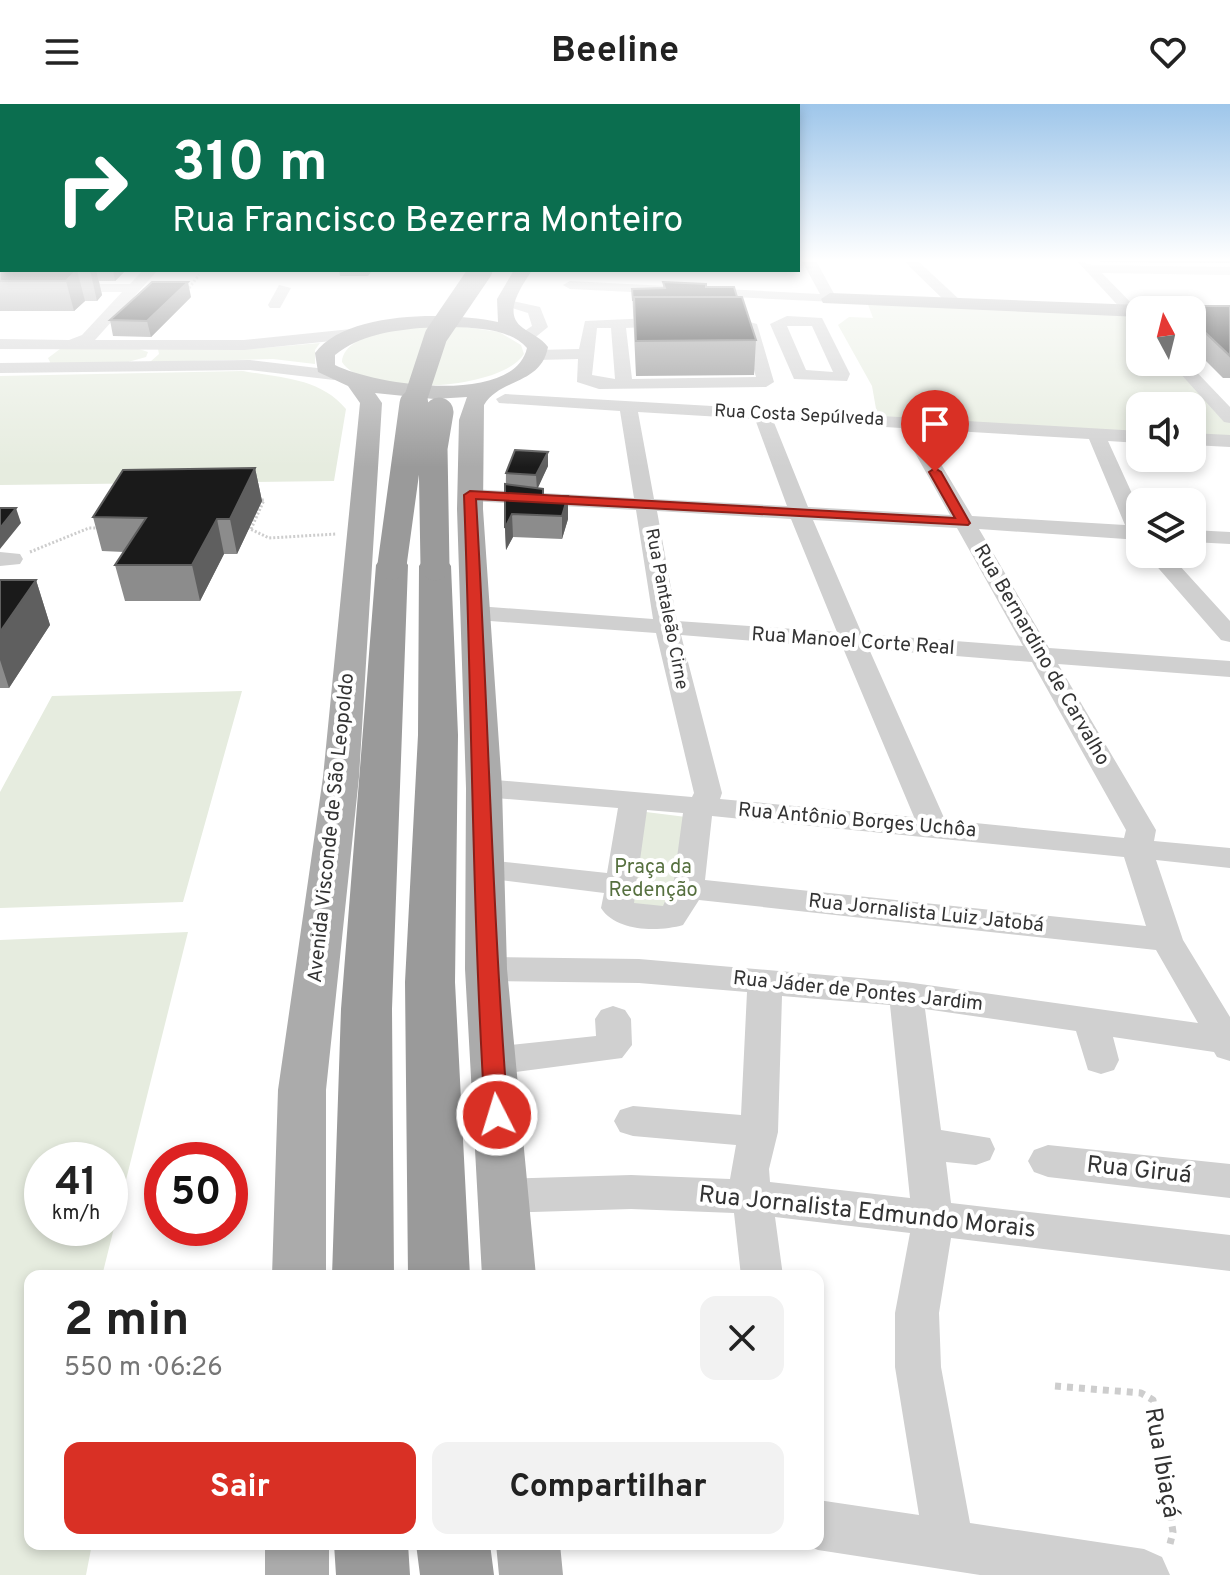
<!DOCTYPE html>
<html lang="pt">
<meta charset="utf-8">
<style>
body{margin:0;font-family:Overpass,sans-serif;background:#f2f2f2;color:#222;height:100vh;display:flex;flex-direction:column;font-size:30px;white-space:nowrap}
*{box-sizing:border-box;margin:0}
p{font-size:26px;color:#767676}
.icon{flex:none;width:44px;height:44px;fill:none;stroke:currentColor;stroke-width:2;stroke-linecap:round;stroke-linejoin:round}
.map{position:relative;flex:1;overflow:hidden}
.details{position:absolute;left:24px;top:1166px;width:800px;height:280px;display:flex;flex-direction:column;background:#fff;border-radius:16px;box-shadow:0 4px 12px #0003}
.details>*{flex:none}
.guide{position:absolute;left:0px;top:0px;width:800px;height:168px;box-shadow:0 4px 12px #0003;background:#0b6e4f;color:#fff;overflow:hidden}
.needle{width:52px;rotate:353deg}
.tools{position:absolute;left:1126px;top:192px;display:grid;gap:16px}
.tools a{display:grid;place-items:center;width:80px;height:80px;border-radius:16px;background:#fff;box-shadow:0 4px 12px #0003;font-size:40px}
.speed{position:absolute;left:24px;top:1038px;display:flex;gap:16px;font-size:40px;font-weight:700;text-align:center}
.speed>*{display:grid;place-content:center;width:104px;height:104px;border-radius:50%;background:#fff;box-shadow:0 4px 12px #0003;line-height:1}
.speed small{font-size:20px;font-weight:400}
.speed .limit{border:12px solid #d22;background:#fff;color:#111}
.pin{position:absolute;display:grid;place-items:center;width:68px;height:68px;color:#fff;margin:-82px -34px;border-radius:50% 50% 50% 0;rotate:-45deg;box-shadow:0 0 8px #0007}
.pin .icon{rotate:45deg}
.me{position:absolute;width:88px;margin:-44px;rotate:355deg;stroke-linejoin:round;filter:drop-shadow(0 0 6px #0008)}
.turn{display:flex;align-items:center;gap:28px;height:168px;padding:0 40px;font-size:36px}
.turn .icon{width:104px;height:104px;stroke-width:2.5}
.turn b{display:block;font-size:56px;line-height:68px}
.round{display:grid;place-items:center;flex:none;width:84px;height:84px;border-radius:16px;background:#f2f2f2}
.summary{display:flex;align-items:center;justify-content:space-between;height:136px;padding:0 40px}
h1{font-size:48px;font-weight:700;line-height:60px}
.action{display:flex;gap:16px;margin-top:auto;padding:16px 40px}
.action a{flex:1;height:92px;border-radius:16px;background:#d93025;color:#fff;font-size:32px;font-weight:700;line-height:92px;text-align:center}
.action a+a{background:#f2f2f2;color:#222}
header{display:flex;justify-content:space-between;align-items:center;height:104px;padding:0 40px;background:#fff;font-size:36px;font-weight:700}
.map>svg:first-child{display:block}
</style>
<header><svg class="icon" aria-label="menu" viewBox="0 0 24 24"><path d="M4 6h16M4 12h16M4 18h16"/></svg>Beeline<svg class="icon" aria-label="heart" viewBox="0 0 24 24"><path d="M12 20l-8-8c-3-5 5-10 8-4 3-6 11-1 8 4z"/></svg></header>
<div class="map">
<svg width="1230" height="1471" viewBox="0 0 1230 1471">
<rect width="100%" height="100%" fill="#fff"/>
<!-- green -->
<path fill="#e6ecdf" fill-rule="evenodd" d="M866,195l257,11 17,17v35h34l56,46v33l-38,-2v-33h-52v31l-262,-17 -6,-34 -34,-61 11,-8 24,1z
M451,221l48,7 22,13 3,9c-23,37 -159,44 -182,8 2,-34 84,-36 109,-37z
M320,239l-5,7v14l-42,-5 -123,3 9,-8 -1,-5h94z
M60,245h79l9,3 -2,5 -18,5 -77,2 -3,-6z
M243,267c38,7 77,7 103,38l-12,72 -334,4v-109z
M242,587l-59,211 -183,6v-116l52,-96z
M646,708l40,5 -15,93h-42z
M188,828l-86,344h-72v268h62l-6,31h-86v-635zM42,1056h68v68h-68z"/>
<g fill="none" stroke-linecap="round" stroke-linejoin="round">
<!-- path-far1 -->
<path stroke="#cdcdcd" stroke-width="3" stroke-dasharray="2 2" stroke-linecap="butt" d="M189,184l10,-13
M244,422l25,12 67,-4
M251,425l13,-29h-7
M30,448l59,-24h10"/>
<!-- path -->
<path stroke="#cdcdcd" stroke-width="7" stroke-dasharray="6 6" stroke-linecap="butt" d="M1055,1282l86,7 12,7 20,132 -4,16"/>
<!-- minor -->
<path fill="#d0d0d0" fill-rule="evenodd" d="M802,157h14l21,38 -2,3 -265,-13 -7,-4 7,-4 250,13z
M904,157h14l43,40v6h-10z
M1077,157l16,4 137,2v8l-128,-2 38,39v14l-5,-2z
M143,166h15l-63,70h149l117,-12 8,5 -8,5 -117,12 -244,-1v-10l69,1 13,-5 40,-43h-122v-8h130z
M279,181l12,3 -11,20h-10l-2,-3z
M499,194l41,9 8,20 -16,13h-12v-6l12,-8 -4,-13 -29,-9z
M787,212l35,2 28,56 -3,7 -53,-2 -24,-55zM787,222h25l21,46 -27,-2z
M674,213l5,2v6l-53,3 6,51 124,-2 -14,-49 -20,-6 8,-5 27,7 17,58 -8,5 -167,2 -22,-7 1,-23 -41,1 -8,-5 8,-5 42,-1 6,-28zM597,224h14l4,51 -23,-4z
M250,256l84,10 8,5 -8,5 -84,-10 -250,3v-10z
M1170,258h17l43,45v16l-6,-1z
M505,290l635,37v12l-32,-2 32,70v29l-161,-11 70,119 181,13v16l-172,-13 98,166 -2,11 76,7v20l-74,-8 27,80 47,77v44l-13,-4 -3,-5 -101,-15 6,23 -5,10 -13,4 -13,-4 -12,-39 -151,-22 16,121 49,8 5,11 -5,11 -14,5 -30,-3 5,41 279,32v36l-279,-33 -12,75 2,54 29,156 174,26 18,8 8,18h-190l-162,-25 -14,-6h14v-44l101,15 -24,-148v-54l15,-80 -135,-16 8,59h-42l-7,-63 -103,-4 -128,4 -14,-5 -6,-12 6,-12 14,-5 128,-4 99,4 6,-34 -103,-9 -13,-4 -6,-11 6,-11 13,-4 108,9 6,-123 -108,-9 -153,-2 -12,-4 -5,-8 5,-8 12,-4 153,2 267,23 292,41 -42,-73 -457,-50 -16,25c-24,7 -67,7 -82,-17l3,-15 -129,-16 -4,-7 4,-7 11,-3 121,13 11,-65 -134,-11 -10,-3 -4,-6 4,-6 10,-3 208,18 2,-4 -38,-160 -179,-13 -12,-7 12,-7 176,13 -17,-109 -166,-9 -10,-6 10,-6 164,9 -14,-87 -121,-8 -3,-4zM638,308l117,7 32,87 -133,-7zM773,316l128,8 49,87 -142,-8zM920,325l169,10 36,86 -153,-9zM657,407l134,8 46,113 -160,-11zM813,416l144,8 66,118 -161,-12zM681,531l162,13 71,169 -194,-18 2,-6zM869,545l163,13 94,168 -2,8 -179,-18zM647,706l36,3 -9,67 -11,26 -29,-3zM712,712l412,41 22,69 -441,-46zM782,892l108,9 20,193 -140,-16 -1,-13 9,-37z
M1192,329l38,2v12l-38,-2z
M1192,426l38,2v12l-38,-2z
M0,448l20,2 3,5 -3,5 -20,2z
M1146,450h23l61,67v21l-9,-2z
M613,902l12,4 6,9 1,26 -10,13 -130,17 -13,-4 -5,-10 5,-10 13,-4 104,-11 -1,-17 6,-9z
M1048,1041l182,19v34l-182,-21 -14,-5 -6,-11 6,-11z"/>
<!-- major -->
<path fill="#ababab" fill-rule="evenodd" d="M514,166h18c-9,15 -31,43 -9,58 10,7 17,9 25,19 -7,38 -48,31 -64,58l-1,104 19,279 5,181 29,307h-54l-17,-307 1,-181 -9,-279 2,-89 8,-23 -33,2 -59,-6 7,10 -23,374 -33,313v186h-54l6,-186 45,-313 37,-374 -12,-17 -30,-14 -3,-19c32,-43 136,-41 183,-31l-1,-23zM420,224c30,-1 86,-5 107,20 -13,58 -153,37 -192,17v-10c25,-20 55,-24 85,-27z
M830,189l310,12 9,5h-9v7l-317,-14 -2,-4z
M265,1440h64v31h-64z
M496,1440h64l3,31h-64z"/>
<!-- highway -->
<path fill="#9a9a9a" fill-rule="evenodd" d="M392,451l11,3 5,7 -16,444 2,267h-62l9,-267 35,-444 5,-7z
M435,452l11,3 5,7 7,169 -3,247 15,294h-62l-3,-294 13,-247 1,-169 5,-7z
M334,1440h74l2,31h-74z
M416,1440h74l4,31h-74z"/>
<!-- highway-bridge-far1 -->
<path stroke="#9a9a9a" stroke-width="23" d="M413,302l23,-70 45,-66"/>
<!-- highway-bridge -->
<path stroke="#9a9a9a" stroke-width="29" d="M392,461l22,-161
M435,462l-2,-118 6,-36"/>
</g>
<!-- wall -->
<path fill="#8c8c8c" d="M0,157h2v9h124l-11,11h-16l3,14 -5,6h-12l-11,10h-74z
M1100,157h130v2l-130,-1z
M339,166h33l-4,6h-28z
M663,178l74,15 19,43 -2,35 -118,1 -4,-87 31,-1z
M191,193l-40,40 -38,-1 -3,-16z
M1177,202h53v72h-7l-31,-31v-37h-16z
M548,348v14l-11,22 6,8 25,23 -6,20 -49,-2 -7,13 -1,-22 1,-55z
M255,364l7,33 -25,53h-13l-24,47h-75l-10,-36 9,-13 -22,-1 -9,-34z
M0,476h36l14,45 -41,63h-9z"/>
<!-- shaded-wall -->
<path fill="#5f5f5f" d="M77,166l8,31 -11,10 -8,-30z
M90,166h6l6,25 -5,6z
M113,166h13l-11,11z
M188,178l3,15 -40,40 -4,-16z
M548,348v14l-11,24 -1,-15z
M255,364l7,33 -25,53 -7,-35z
M568,392v23l-6,20v-23z
M16,404l5,15 -21,26v-21z
M512,410l1,23 -7,13 -1,-22z
M217,415l7,35 -24,47 -8,-36z
M36,476l14,45 -41,63 -9,-28v-28z"/>
<!-- building -->
<path fill="#1a1a1a" stroke="#5f5f5f" stroke-width="2" d="M0,161h2v5h88h-13l-11,11h-66z
M152,178h36l-41,39 -37,-1z
M663,178l43,2v3h28l3,10h-103v3h-1l-1,-11 33,-1z
M634,193h108l14,43 -120,1z
M1177,202h53v50l-38,-36v-10h-10z
M515,346l33,2 -12,23 -30,-2z
M255,364l-25,51h-13l-25,46h-77l31,-47 -53,-1 30,-47z
M505,380l38,5v7h25l-6,20 -50,-2 -7,14z
M0,404h16l-16,20z
M0,476h36l-36,52z"/>
<!-- sky -->
<linearGradient id="sky" x2="0" y2="1"><stop stop-color="#9ec6ea"/><stop offset="0.43" stop-color="#fff"/><stop offset="1" stop-color="#fff" stop-opacity="0"/></linearGradient>
<rect width="1230" height="363" fill="url(#sky)"/>
<!-- route -->
<path fill="#d93025" stroke="#8d1f18" stroke-width="2" d="M935,364l6,4 29,51 -2,2 -492,-26c12,205 16,411 32,616l-3,6h-17l-3,-6c-13,-207 -13,-414 -21,-620l6,-4 485,27 -26,-46z"/>
<g text-anchor="middle" dominant-baseline="central" stroke-width="8" stroke-linejoin="round" paint-order="stroke">
<!-- far-street labels -->
<g font-size="18" fill="#333" stroke="#fff">
<text transform="translate(799 312) rotate(3)">Rua Costa Sepúlveda</text>
<text transform="translate(666 505) rotate(79)">Rua Pantaleão Cirne</text>
</g>
<!-- street labels -->
<g font-size="20" fill="#333" stroke="#fff">
<text transform="translate(853 538) rotate(4)">Rua Manoel Corte Real</text>
<text transform="translate(1041 551) rotate(60)">Rua Bernardino de Carvalho</text>
<text transform="translate(857 717) rotate(5)">Rua Antônio Borges Uchôa</text>
<text transform="translate(332 724) rotate(-84)">Avenida Visconde de São Leopoldo</text>
<text transform="translate(926 810) rotate(6)">Rua Jornalista Luiz Jatobá</text>
<text transform="translate(858 888) rotate(6)">Rua Jáder de Pontes Jardim</text>
</g>
<!-- park labels -->
<g font-size="20" fill="#56703f" stroke="#fff">
<text x="653" y="764">Praça da<tspan x="653" dy="23">Redenção</tspan></text>
</g>
<!-- near-street labels -->
<g font-size="24" fill="#333" stroke="#fff">
<text transform="translate(1139 1067) rotate(6)">Rua Giruá</text>
<text transform="translate(867 1109) rotate(6)">Rua Jornalista Edmundo Morais</text>
<text transform="translate(1161 1359) rotate(80)">Rua Ibiaçá</text>
</g>
</g>
</svg>
<div class="tools">
<a><svg class="needle" viewBox="-14 -14 28 28"><path d="M0-13l5 13h-10z" fill="#e53935"/><path d="M0 13l5-13h-10z" fill="#767676"/></svg></a>
<a><svg class="icon" aria-label="sound" viewBox="0 0 24 24"><path d="M4 9h4l5-4v14l-5-4H4zM17 9q2 3 0 6"/></svg></a>
<a><svg class="icon" aria-label="layers" viewBox="0 0 24 24"><path d="M12 4l9 5-9 5-9-5zM3 14l9 5 9-5"/></svg></a>
</div>
<div class="speed"><div>41<small>km/h</small></div><div class="limit">50</div></div>
<div class="pin" style="left:935px;top:368px;background:#d93025"><svg class="icon" aria-label="arrive" viewBox="0 0 24 24"><path d="M6 21V4h12l-3 4 3 4H6"/></svg></div>
<svg class="me" style="left:497px;top:1011px" viewBox="-20 -20 40 40"><circle r="17" fill="#d93025" stroke="#fff" stroke-width="3"/><path d="M0-11L8 9 0 5-8 9z" fill="#fff"/></svg>
<div class="guide">
<div class="turn"><svg class="icon" aria-label="right" viewBox="0 0 24 24"><path d="M7 20v-9h11M14 6l5 5-5 5"/></svg><div><b>310 m</b>Rua Francisco Bezerra Monteiro</div></div>
</div>
<section class="details">
<div class="summary"><div><h1>2 min</h1><p>550 m · 06:26</p></div><a class="round"><svg class="icon" aria-label="close" viewBox="0 0 24 24"><path d="M6 6l12 12M18 6L6 18"/></svg></a></div>
<div class="action"><a>Sair</a><a>Compartilhar</a></div>
</section>
</div>
